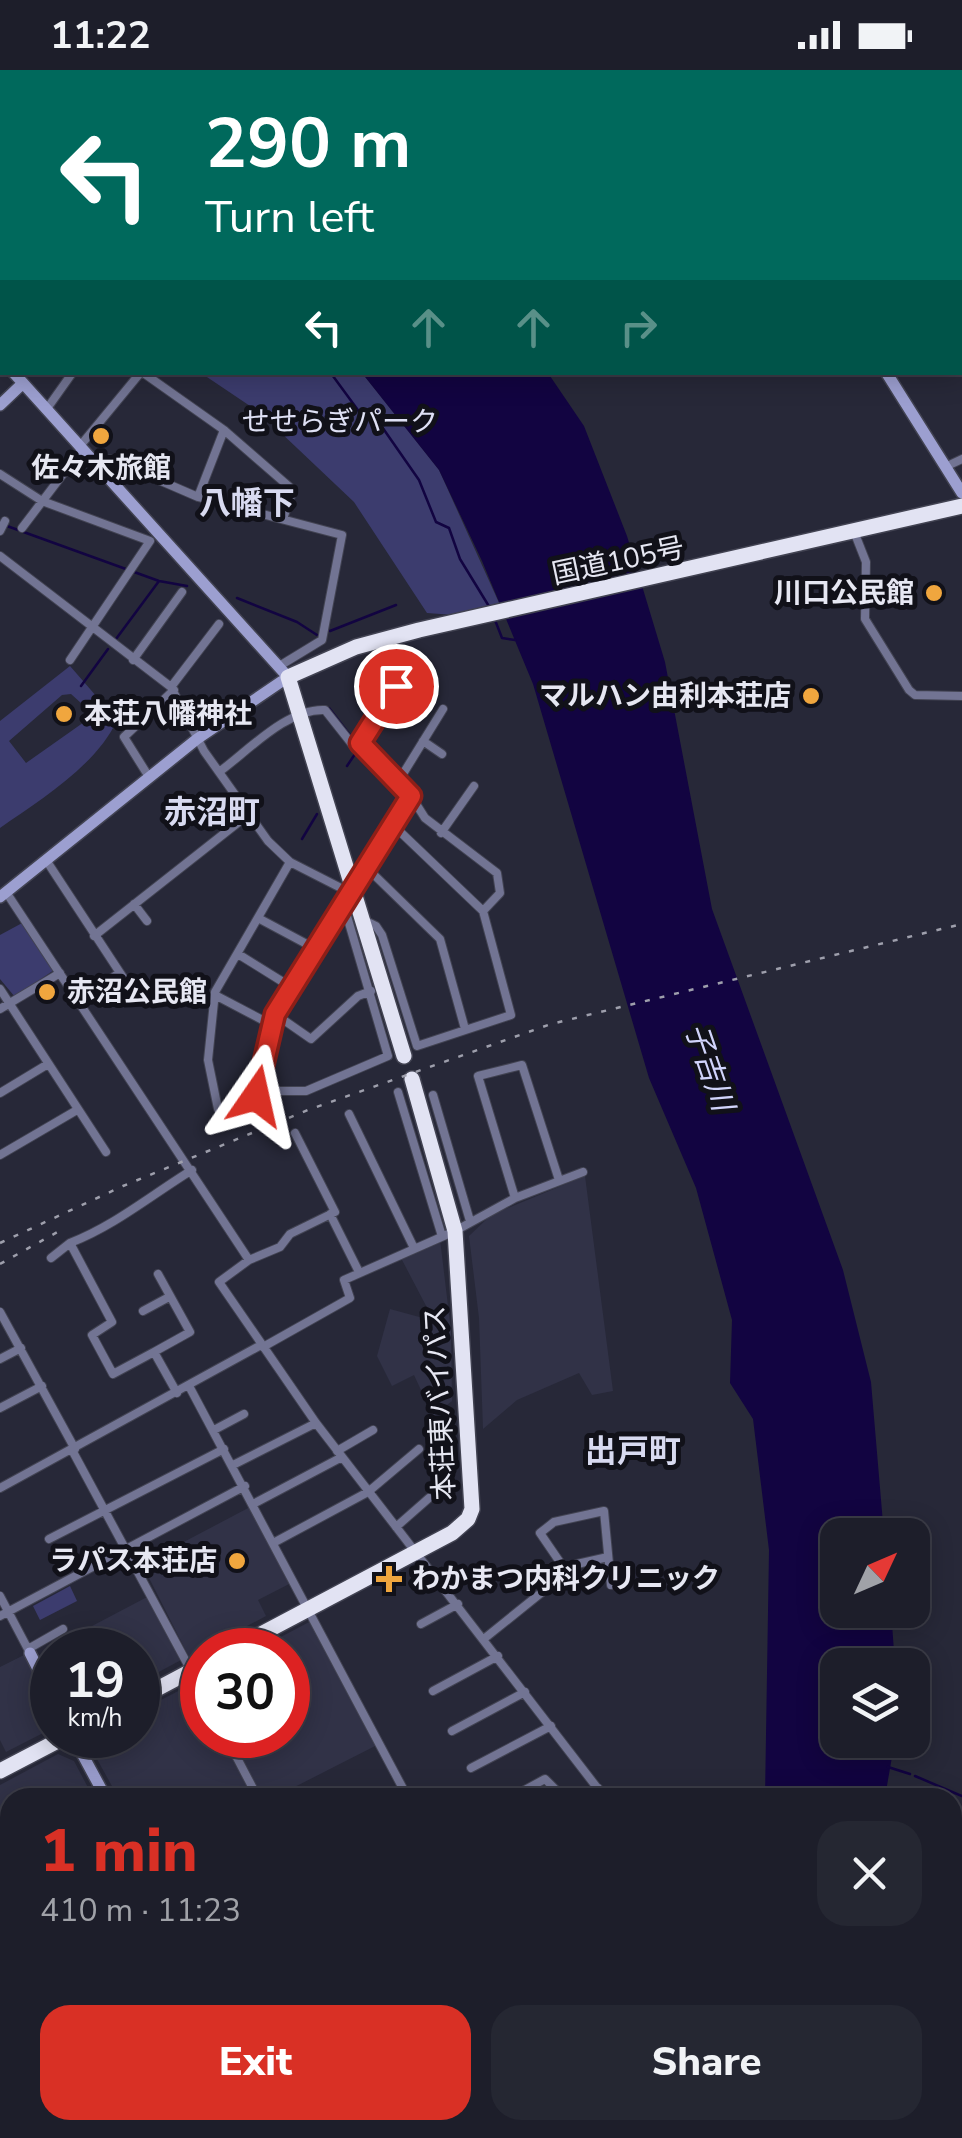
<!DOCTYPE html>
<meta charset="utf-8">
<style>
body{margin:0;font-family:"Nunito Sans","Noto Sans JP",sans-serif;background:#252732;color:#f1f3f6;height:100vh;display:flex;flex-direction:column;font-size:38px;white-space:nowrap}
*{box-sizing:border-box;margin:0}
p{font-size:32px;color:#a0a2a8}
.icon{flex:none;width:55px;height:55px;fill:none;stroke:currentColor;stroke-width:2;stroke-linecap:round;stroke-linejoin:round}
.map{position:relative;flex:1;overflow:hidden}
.drawer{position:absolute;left:0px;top:1718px;width:962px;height:352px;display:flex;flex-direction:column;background:#1d1e2a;border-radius:30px 30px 0 0;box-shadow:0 5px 25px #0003,0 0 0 2px #3b3c47}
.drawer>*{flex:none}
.hud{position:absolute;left:0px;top:0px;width:962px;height:305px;box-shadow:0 5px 25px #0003,0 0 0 2px #3b3c47;background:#00695c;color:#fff;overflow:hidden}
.needle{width:65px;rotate:46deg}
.tools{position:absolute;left:820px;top:1448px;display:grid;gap:20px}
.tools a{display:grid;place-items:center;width:110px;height:110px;border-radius:20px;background:#1d1e2a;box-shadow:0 5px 25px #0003,0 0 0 2px #3b3c47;font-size:50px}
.speed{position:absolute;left:30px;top:1558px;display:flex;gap:20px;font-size:50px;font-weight:700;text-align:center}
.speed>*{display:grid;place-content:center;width:130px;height:130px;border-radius:50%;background:#1d1e2a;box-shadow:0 5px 25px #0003,0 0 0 2px #3b3c47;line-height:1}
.speed small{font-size:25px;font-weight:400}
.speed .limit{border:15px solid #d22;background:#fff;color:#111}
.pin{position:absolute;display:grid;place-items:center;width:85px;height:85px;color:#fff;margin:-42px;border:5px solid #fff;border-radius:50%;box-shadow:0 2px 10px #0007}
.me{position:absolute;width:110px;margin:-55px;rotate:11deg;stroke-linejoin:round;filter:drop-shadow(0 0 8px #0008)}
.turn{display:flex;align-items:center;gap:35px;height:210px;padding:0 40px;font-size:45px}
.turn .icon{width:130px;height:130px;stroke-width:2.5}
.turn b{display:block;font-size:70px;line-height:85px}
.lanes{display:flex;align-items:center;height:95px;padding:0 40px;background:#0003;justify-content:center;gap:50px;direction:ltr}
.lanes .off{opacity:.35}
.round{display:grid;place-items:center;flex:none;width:105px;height:105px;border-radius:30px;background:#252732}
.overview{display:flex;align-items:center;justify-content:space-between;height:170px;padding:0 40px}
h1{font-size:60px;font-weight:800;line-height:75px;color:#d93025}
.action{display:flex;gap:20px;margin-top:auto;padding:20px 40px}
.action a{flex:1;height:115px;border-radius:30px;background:#d93025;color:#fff;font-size:40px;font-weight:800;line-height:115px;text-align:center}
.action a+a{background:#252732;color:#f1f3f6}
.status{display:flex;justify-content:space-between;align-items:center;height:70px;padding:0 50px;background:#1d1e2a;direction:ltr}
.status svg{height:28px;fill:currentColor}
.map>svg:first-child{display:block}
</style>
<div class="status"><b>11:22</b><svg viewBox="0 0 49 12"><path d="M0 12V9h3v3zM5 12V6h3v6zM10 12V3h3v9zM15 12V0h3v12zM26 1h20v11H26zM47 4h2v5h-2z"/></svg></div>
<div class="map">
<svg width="962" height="2068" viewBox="0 0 962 2068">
<rect width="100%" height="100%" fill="#272838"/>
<!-- built -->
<path fill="#313247" d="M585,1106l28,215 -21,4 -13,-22 -62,27 -34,29 -4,-111 -10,-82 22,-21z
M440,1169l11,92 1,70 -19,15 -19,-41 -22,11 -15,-30 13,-47 44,12 -33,-63z
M252,1436l41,76 -35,18 8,16 -77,41 -47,-93z
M149,1526l34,63 -45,24v-33h-62l23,-12 -7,-12z
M313,1550l66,124 -104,53h-14l-32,-62h59v-85h-32z
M26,1584l26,62 -3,14 -43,22 -6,-12v-73z
M184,1618l14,3 4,9v35h20l34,62h-138l-26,-47 5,-15h41v-23z
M58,1684l16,7 19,36 -83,1v99l-10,-19v-93z"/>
<!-- green -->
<path fill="#3c3c6e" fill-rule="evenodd" d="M201,303h161l77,97 61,135 -46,10 -27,-2 -73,-111 -95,-90z
M70,596l47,54c-20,45 -77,80 -117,108v-107zM71,624l20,18 -4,8 -61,43 -17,-22 53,-46z
M24,852l30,48 -39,27 -15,-18v-44z
M70,1516l7,15 -37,19 -7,-14z"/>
<!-- water -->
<path fill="#120441" d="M0,0h186l4,2h-188v99z
M362,303h186l36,53 43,110 38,126 47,247 131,361 28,112 13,153h-46v75h53l4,55h-57v75h57l-10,57h-120l4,-247 -16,-131 -23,-36 2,-63 -36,-132 -47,-110 -116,-394 -51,-123 -43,-91z
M725,2060h97l-2,8h-96z"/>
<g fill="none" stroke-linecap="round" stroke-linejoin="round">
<!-- stream -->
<path stroke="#120441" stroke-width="2.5" d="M330,302l33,45 17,7 39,56 17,42 13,6 11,31 30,49
M7,456l152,55 28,5
M237,528l60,24 20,13
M495,550l7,18 13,2
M330,561l66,-26
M116,569l43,-58
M81,616l27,-37
M329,638l24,31
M347,696l8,-12
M376,699l4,4
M385,708l21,19
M302,769l15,-25
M888,1697l22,7
M915,1706l47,20"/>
<defs>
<path id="street" d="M636,0l1,2
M731,2l2,-2
M960,7l2,-3
M960,153l2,-2
M142,302l82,58 69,60 -9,26
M46,340l27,-38
M80,376l61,-74
M95,393l15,-4 88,38 144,38 -20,105 -41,25
M945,397l17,-8
M0,404l42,27 108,40
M198,427l26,-67
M22,458l60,-79
M0,461l5,-10
M855,464l11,28 -1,57 44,71 6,5 47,1
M0,486l171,131 33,64 64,90 22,21 51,26 11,2
M70,590l80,-119
M133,590l49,-68
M171,617l48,-63
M423,671l19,13
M360,673l51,53 14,22 72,55 3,20 -17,18
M219,702c29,-21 68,-64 106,-62l30,38 57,-87
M149,707l-25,-40 50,-47
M398,712l45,-73
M441,763l33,-47
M46,790l82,125
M290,792l-75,130 -7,68 10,49 55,-18h33l82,-35 -44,-150
M367,798l73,71 25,90
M355,815l56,-89
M6,822l243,368
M134,834l13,17
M258,848l58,31
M366,851l10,5 6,9 35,111 94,-31 -28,-104 -90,-86
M94,866l155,-122
M238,884l53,33
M0,919l106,163
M215,925l57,30
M80,931l39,-28
M0,939l60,-36
M275,944l36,25 47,-43 13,-5
M398,1022l43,141
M0,1023l48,-29
M433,1025l37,126
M257,1026l18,-82 69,-108
M349,1044l64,132
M295,1063l40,79 -45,22 -10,13 -31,13 -30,22 97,141 289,375
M0,1085l77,-45
M515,1128l-37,-122 44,-11 37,115
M330,1144l29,58
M70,1173c44,-17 80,-47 122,-73
M51,1188l19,-15 42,79 -20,13 21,39 41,-22 23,41
M143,1241l26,-14
M0,1242l75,137
M263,1277l87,-49 -6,-18 111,-49 60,-33 68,-26
M154,1282l36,-20 -32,-58
M0,1289l21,-11
M189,1316l219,412
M0,1338l42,-22
M214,1360l30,-16
M72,1380l130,241
M337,1381l36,-21
M233,1395l83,-42
M0,1418l261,-143
M255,1433l87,-46
M396,1457l33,-29
M49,1469l175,-90
M275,1472l93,-50 51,-43
M566,1501l-26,-38 14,-11 50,-11 7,74
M0,1526l30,57
M0,1546l245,-130
M421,1554l37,-20
M485,1568l92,-74 31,-7
M28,1579l35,-20
M433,1621l65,-35
M452,1661l73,-39
M225,1665l33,63
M471,1698l80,-42
M510,1728l35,-19 19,19
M580,1728l18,-10
M0,1816l10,19
M0,1876l10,-5
M81,2060l4,8
M131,2060l4,8
M154,2068l15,-8
M247,2068l14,-8
M273,2068l9,-8"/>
<path id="secondary" d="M429,0l4,2
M0,284l2,4
M886,302l76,121
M0,335l21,-20
M0,827l197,-158 91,-62 -275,-305
M30,1583l22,44
M72,1665l34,63"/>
<path id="highway" d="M404,986l-116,-379 68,-30 63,-17 543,-124
M231,1580l221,-117 16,-14 4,-10 -17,-278 -43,-152
M138,1629l64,-34
M0,1701l69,-36"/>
</defs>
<!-- street casing -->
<use href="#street" stroke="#424352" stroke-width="10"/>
<!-- secondary casing -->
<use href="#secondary" stroke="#424352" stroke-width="14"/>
<!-- highway casing -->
<use href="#highway" stroke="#424352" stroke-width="18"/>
<!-- street -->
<use href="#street" stroke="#727493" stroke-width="8"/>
<!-- secondary -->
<use href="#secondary" stroke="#9c9fd0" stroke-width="11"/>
<!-- highway -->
<use href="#highway" stroke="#e2e3f3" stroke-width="15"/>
<!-- rail -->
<path stroke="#9e9fac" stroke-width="2.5" stroke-dasharray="5 10" stroke-linecap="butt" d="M0,1173l123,-57 185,-76 243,-86 411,-100
M0,1194l61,-34"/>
</g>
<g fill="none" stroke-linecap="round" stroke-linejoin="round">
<defs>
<path id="route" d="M256,1026l19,-82 136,-218 -51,-53 36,-57"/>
</defs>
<!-- route casing -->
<use href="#route" stroke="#8d1f18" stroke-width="25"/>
<!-- route -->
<use href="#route" stroke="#d93025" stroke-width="18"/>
</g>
<!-- markers -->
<g fill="#f0a63e" stroke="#111119" stroke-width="4">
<circle cx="101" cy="366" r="10"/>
<circle cx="934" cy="523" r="10"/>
<circle cx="811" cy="626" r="10"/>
<circle cx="64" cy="644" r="10"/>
<circle cx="47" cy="922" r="10"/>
<circle cx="237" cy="1491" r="10"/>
<path d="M384 1494h10v10h10v10h-10v10h-10v-10h-10v-10h10z"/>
</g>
<g text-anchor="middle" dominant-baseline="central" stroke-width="10" stroke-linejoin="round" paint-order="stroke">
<!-- park labels -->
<g font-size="28" fill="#dfe1f5" stroke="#111119">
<text x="340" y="352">せせらぎパーク</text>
</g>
<!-- poi labels -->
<g font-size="28" font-weight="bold" fill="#e6e7f2" stroke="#111119" text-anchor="end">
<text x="101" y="398" text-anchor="middle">佐々木旅館</text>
<text x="914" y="523">川口公民館</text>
<text x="791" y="626">マルハン由利本荘店</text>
<text x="84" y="644" text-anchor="start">本荘八幡神社</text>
<text x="67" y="922" text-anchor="start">赤沼公民館</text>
<text x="217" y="1491">ラパス本荘店</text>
<text x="412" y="1509" text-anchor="start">わかまつ内科クリニック</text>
</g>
<!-- street labels -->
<g font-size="28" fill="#e6e7f2" stroke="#111119">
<text transform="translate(618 491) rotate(-12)">国道105号</text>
<text transform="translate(440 1333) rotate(-93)">本荘東バイパス</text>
</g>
<!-- water labels -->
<g font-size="30" font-style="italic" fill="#d1d4fb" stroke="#111119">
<text transform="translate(709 997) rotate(71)">子吉川</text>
</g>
<!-- quarter labels -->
<g font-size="32" font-weight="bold" fill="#d8daf0" stroke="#111119">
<text x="247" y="433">八幡下</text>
<text x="212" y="742">赤沼町</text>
<text x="633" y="1381">出戸町</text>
</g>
</g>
</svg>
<div class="tools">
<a><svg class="needle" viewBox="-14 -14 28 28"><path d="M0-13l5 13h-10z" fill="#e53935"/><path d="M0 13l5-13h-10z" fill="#a0a2a8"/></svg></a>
<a><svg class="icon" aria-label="layers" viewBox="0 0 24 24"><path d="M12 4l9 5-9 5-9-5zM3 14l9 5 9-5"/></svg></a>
</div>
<div class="speed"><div>19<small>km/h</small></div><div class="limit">30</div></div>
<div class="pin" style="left:396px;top:616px;background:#d93025"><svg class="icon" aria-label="arrive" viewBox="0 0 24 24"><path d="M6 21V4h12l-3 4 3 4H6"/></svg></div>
<svg class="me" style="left:256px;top:1026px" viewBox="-20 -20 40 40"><path d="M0-17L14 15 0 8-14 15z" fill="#d93025" stroke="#fff" stroke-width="4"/></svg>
<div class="hud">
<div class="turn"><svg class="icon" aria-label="left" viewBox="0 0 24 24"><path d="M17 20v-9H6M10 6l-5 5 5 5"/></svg><div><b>290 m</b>Turn left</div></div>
<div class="lanes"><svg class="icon" aria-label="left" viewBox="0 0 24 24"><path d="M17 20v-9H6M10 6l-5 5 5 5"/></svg><svg class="icon off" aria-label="ahead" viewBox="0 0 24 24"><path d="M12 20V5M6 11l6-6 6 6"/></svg><svg class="icon off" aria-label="ahead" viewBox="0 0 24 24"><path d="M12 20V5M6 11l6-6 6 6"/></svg><svg class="icon off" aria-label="right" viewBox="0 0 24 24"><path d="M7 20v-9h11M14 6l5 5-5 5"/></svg></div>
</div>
<section class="drawer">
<div class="overview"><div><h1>1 min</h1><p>410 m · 11:23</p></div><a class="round"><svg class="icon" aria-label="close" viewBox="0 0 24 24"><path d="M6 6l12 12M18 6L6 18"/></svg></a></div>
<div class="action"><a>Exit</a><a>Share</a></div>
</section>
</div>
